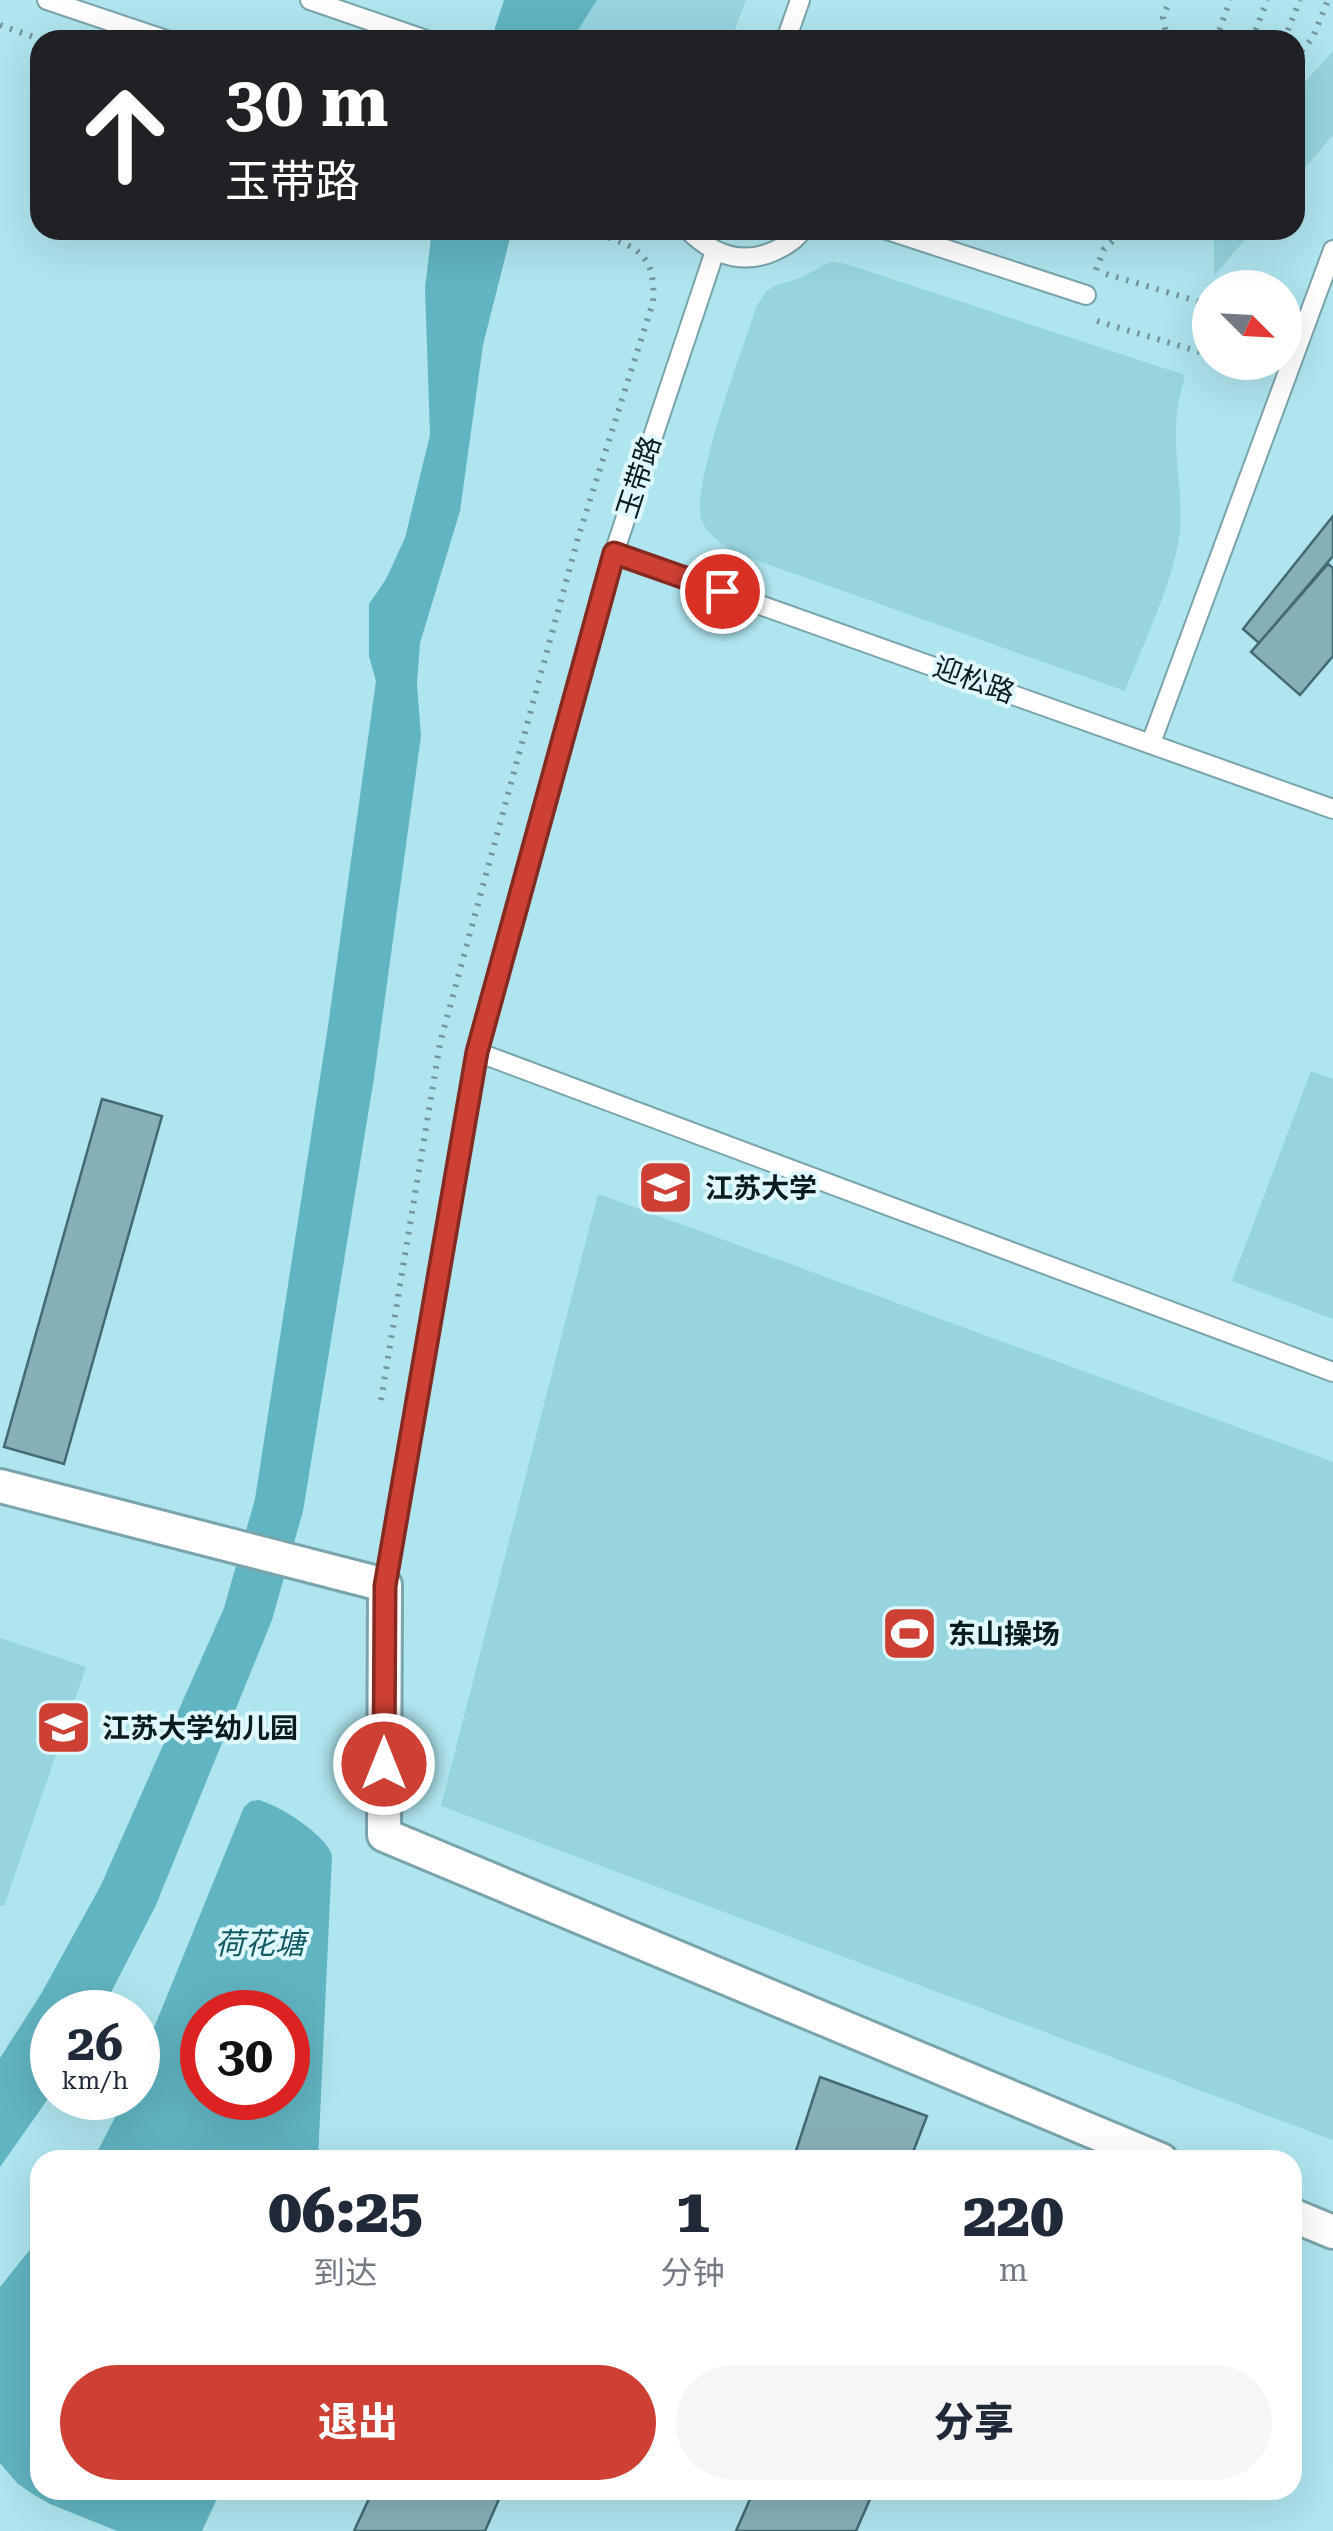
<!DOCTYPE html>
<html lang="zh">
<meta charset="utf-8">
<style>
body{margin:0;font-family:"Roboto Serif","Noto Sans SC",serif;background:#f6f6f7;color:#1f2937;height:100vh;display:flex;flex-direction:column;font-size:38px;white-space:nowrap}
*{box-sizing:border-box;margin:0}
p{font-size:32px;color:#747a83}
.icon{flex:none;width:55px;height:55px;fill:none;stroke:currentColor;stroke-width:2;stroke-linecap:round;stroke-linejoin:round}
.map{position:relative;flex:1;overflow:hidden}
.panel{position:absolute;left:30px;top:2150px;width:1272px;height:350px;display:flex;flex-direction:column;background:#fff;border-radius:30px;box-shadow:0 10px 40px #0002}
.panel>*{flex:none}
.banner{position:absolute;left:30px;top:30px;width:1275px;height:210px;border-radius:30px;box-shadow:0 10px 40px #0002;background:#202124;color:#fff;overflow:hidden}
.needle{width:65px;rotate:114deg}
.controls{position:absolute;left:1192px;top:270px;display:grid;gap:20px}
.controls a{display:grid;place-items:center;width:110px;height:110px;border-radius:50%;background:#fff;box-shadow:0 10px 40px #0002;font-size:50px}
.speed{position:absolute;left:30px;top:1990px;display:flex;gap:20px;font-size:50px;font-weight:700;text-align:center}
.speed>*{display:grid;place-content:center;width:130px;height:130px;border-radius:50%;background:#fff;box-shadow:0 10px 40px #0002;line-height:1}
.speed small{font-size:25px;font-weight:400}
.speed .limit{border:15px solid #d22;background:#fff;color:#111}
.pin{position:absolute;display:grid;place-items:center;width:85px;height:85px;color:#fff;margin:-42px;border:5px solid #fff;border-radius:50%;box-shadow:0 2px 10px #0007}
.me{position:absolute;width:110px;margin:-55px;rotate:0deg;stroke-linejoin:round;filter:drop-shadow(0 0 8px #0008)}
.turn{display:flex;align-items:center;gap:35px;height:210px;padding:0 30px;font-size:45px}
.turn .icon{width:130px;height:130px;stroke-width:2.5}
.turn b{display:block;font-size:70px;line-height:85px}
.eta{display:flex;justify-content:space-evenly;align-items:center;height:170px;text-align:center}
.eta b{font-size:60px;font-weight:800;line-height:70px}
.primary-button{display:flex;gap:20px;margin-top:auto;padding:20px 30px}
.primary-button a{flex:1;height:115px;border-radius:60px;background:#cd4033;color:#fff;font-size:40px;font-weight:800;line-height:115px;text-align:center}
.primary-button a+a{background:#f6f6f7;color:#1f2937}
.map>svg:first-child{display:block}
</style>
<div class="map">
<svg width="1333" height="2531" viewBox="0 0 1333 2531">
<rect width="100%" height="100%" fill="#c3eef6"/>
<!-- built -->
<path fill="#afe5ee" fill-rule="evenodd" d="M0,0h1333v2531h-1333zM40,40h1255v190h-1255zM1210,288h75v74h-75zM52,2012h86v86h-86zM202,2012h86v86h-86zM40,2160h1252v330h-1252z"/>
<!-- green -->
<path fill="#96d4df" d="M597,0h149l-15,40h-127l-26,-10z
M1333,51v84l-38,45v-87z
M1214,230h39l-39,46z
M831,262l12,1 342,112c-4,18 -9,35 -9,54 -1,34 7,66 4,101 -5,49 -37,114 -55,161l-392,-139c-11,-9 -28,-19 -32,-34 -9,-34 41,-168 54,-207 15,-35 26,-22 53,-37 8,-4 14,-9 23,-12z
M1311,1071l22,8v240l-101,-38z
M598,1194l735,268v678l-892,-334z
M0,1638l86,29 -82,239 -4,-1z"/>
<!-- water -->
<path fill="#61b4c1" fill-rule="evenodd" d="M504,0h93l-19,30 -3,10h-84z
M432,230h80l-29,115 -23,166 -40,132 -3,41 4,52 -47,342 -71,433 -31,109 -116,285 -55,107h-49v81l-52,74v-109l41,-64 60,-109 123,-277 31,-109 73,-473 48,-345 -7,-25v-52l17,-25 19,-41 25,-103 -5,-147z
M259,1800c21,6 68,35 73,56l-14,304h-225l32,-62h13v-31l106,-260 7,-6zM202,2012h86v86h-86z
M40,2237v253h181l-19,41h-85l-67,-27 -19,-11 -14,-10 -17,-20v-176z"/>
<!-- building -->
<path fill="#86b0b7" stroke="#436a71" stroke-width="2.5" d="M1333,516v40l-74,87 -16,-14z
M1328,564l5,4v88l-33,39 -49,-43z
M102,1099l60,17 -98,348 -60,-17z
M820,2077l107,39 -17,44h-117z
M373,2490h130l-18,41h-131z
M754,2490h120l-18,41h-120z"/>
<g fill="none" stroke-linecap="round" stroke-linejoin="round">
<defs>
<path id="service" d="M47,0l119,40
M310,0l116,40
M786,40l14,-40
M688,230c28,28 61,37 96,16 8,-5 13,-8 18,-16
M887,230l199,65
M614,553l719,256
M1151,743l182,-493
M477,1052l856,320
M385,1585l92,-533 137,-499 101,-302"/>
<path id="minor" d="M0,1486l385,99 -1,250 777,325
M1292,2215l41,17"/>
</defs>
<!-- service casing -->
<use href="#service" stroke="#7aa4ab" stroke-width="22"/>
<!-- minor casing -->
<use href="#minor" stroke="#7aa4ab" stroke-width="38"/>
<!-- path -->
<path stroke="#75959b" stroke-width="6" stroke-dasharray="2.5 8" stroke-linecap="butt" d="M0,25l42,15
M1167,40l-4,-23 7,-17
M1216,40l14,-40
M1252,40l15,-40
M1284,40l16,-40
M1295,59l18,-22 15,-37
M1096,270l8,-21 21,-19
M1106,274l104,31
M1097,321l113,34
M381,1400l59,-357 138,-505 75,-236c4,-54 -23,-57 -67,-72"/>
<!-- service -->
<use href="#service" stroke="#fff" stroke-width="18"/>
<!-- minor -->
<use href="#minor" stroke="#fff" stroke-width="32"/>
</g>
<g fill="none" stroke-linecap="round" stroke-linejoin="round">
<defs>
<path id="route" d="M384,1764l1,-178 92,-534 137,-499 108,38"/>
</defs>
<!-- route casing -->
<use href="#route" stroke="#852a21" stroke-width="25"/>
<!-- route -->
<use href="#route" stroke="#cd4033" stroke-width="18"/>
</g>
<!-- icons -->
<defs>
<symbol id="university-square" viewBox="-11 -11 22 22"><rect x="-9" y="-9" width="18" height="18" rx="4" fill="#cd4033" stroke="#def8fd"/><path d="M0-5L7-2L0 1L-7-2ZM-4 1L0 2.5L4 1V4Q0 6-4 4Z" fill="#fff"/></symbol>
<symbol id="stadium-square" viewBox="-11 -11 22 22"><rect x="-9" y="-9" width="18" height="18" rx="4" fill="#cd4033" stroke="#def8fd"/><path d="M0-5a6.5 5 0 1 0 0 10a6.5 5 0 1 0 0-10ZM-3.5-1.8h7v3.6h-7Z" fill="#fff"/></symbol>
<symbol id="school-square" viewBox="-11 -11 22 22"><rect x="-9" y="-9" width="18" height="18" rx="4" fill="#cd4033" stroke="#def8fd"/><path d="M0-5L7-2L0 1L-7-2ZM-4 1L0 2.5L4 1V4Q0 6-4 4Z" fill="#fff"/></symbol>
</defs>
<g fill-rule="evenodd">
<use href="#university-square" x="634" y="1156" width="63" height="63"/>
<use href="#stadium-square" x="878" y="1602" width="63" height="63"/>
<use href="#school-square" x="32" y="1696" width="63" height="63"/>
</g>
<g text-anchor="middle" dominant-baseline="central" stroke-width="8" stroke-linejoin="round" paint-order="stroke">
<!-- street labels -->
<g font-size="28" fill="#0b1c1e" stroke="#def8fd">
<text transform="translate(639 477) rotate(-72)">玉带路</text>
<text transform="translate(974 680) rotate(20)">迎松路</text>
</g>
<!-- poi labels -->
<g font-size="28" font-weight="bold" fill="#0b1c1e" stroke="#def8fd" text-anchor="start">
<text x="705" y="1188">江苏大学</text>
<text x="948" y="1634">东山操场</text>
<text x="102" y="1728">江苏大学幼儿园</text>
</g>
<!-- water labels -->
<g font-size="30" font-style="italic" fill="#115963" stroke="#def8fd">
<text x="260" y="1943">荷花塘</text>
</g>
</g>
</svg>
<div class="controls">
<a><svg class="needle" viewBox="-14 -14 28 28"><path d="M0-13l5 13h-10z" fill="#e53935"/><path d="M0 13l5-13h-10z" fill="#747a83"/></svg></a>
</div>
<div class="speed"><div>26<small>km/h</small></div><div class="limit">30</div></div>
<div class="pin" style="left:722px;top:591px;background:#d93025"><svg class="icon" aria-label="arrive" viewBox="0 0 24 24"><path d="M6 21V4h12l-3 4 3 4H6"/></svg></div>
<svg class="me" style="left:384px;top:1764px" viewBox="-20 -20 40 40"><circle r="17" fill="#cd4033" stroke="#fff" stroke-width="3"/><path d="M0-11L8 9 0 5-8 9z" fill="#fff"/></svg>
<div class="banner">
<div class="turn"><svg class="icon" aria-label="ahead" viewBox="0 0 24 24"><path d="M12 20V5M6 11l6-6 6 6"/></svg><div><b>30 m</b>玉带路</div></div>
</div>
<section class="panel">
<div class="eta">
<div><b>06:25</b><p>到达</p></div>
<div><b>1</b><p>分钟</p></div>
<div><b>220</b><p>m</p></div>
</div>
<div class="primary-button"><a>退出</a><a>分享</a></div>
</section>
</div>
